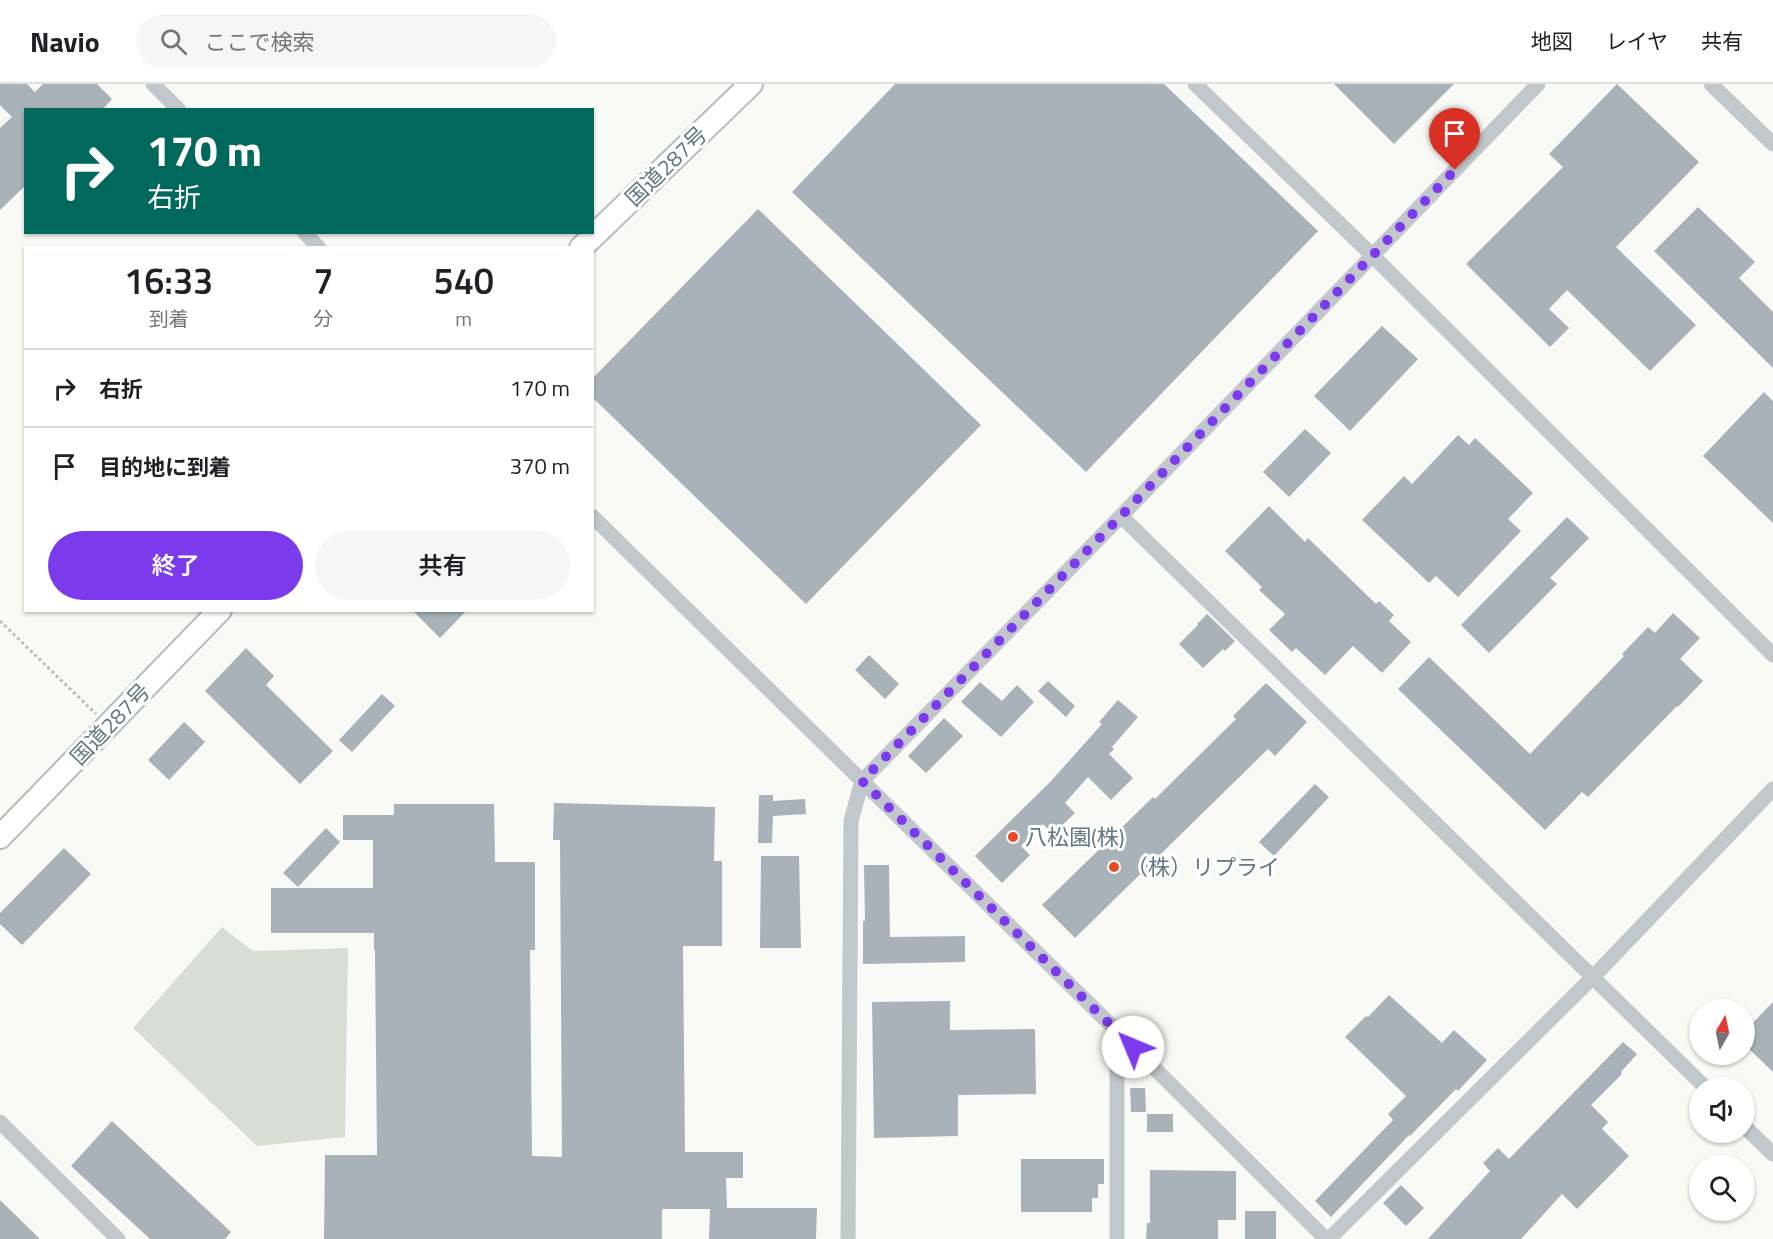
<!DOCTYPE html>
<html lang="ja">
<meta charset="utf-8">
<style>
body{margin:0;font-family:"Titillium Web","Noto Sans JP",sans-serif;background:#f6f6f6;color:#202124;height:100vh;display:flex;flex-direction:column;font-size:22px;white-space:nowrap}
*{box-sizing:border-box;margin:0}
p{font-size:20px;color:#757577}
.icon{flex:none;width:33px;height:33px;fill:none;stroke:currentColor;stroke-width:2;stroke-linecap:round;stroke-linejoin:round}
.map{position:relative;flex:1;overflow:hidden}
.drawer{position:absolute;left:24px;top:162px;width:570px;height:366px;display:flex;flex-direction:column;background:#fff;border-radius:0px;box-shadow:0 2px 4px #0004}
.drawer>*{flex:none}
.banner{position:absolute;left:24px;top:24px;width:570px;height:126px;border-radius:0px;box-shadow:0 2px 4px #0004;background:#00695c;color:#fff;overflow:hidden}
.needle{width:39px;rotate:9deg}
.buttons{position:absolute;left:1689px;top:915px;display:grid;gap:12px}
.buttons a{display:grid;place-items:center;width:66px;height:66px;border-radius:50%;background:#fff;box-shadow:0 2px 4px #0004;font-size:30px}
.pin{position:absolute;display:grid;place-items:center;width:51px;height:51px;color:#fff;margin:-62px -26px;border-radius:50% 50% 50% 0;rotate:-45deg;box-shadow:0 0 6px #0007}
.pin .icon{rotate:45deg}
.me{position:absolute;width:66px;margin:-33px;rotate:315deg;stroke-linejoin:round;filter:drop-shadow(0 0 4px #0008)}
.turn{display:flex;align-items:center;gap:21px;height:126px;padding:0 24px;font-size:27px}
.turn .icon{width:78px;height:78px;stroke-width:2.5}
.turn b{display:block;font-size:42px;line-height:51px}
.eta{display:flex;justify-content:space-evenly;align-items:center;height:102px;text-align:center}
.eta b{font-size:36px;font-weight:600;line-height:42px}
.cta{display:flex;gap:12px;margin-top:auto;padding:12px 24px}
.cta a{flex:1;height:69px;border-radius:36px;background:#7c3aed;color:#fff;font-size:24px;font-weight:600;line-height:69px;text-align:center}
.cta a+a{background:#f6f6f6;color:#202124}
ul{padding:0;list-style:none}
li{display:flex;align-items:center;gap:18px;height:78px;padding:0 24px;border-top:2px solid #e0e0e0}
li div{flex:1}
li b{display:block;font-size:22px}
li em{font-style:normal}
header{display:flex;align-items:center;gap:36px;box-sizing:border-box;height:84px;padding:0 30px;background:#fff;border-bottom:2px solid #e0e0e0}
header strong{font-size:28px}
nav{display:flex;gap:33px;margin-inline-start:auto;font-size:21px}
.search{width:420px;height:54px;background:#f6f6f6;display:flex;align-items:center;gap:15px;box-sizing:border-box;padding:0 21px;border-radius:33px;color:#757577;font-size:22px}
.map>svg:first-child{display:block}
</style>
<header>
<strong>Navio</strong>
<div class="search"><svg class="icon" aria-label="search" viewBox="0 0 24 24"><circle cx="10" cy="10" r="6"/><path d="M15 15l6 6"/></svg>ここで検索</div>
<nav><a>地図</a><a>レイヤ</a><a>共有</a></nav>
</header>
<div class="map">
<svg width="1773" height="1155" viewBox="0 0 1773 1155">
<rect width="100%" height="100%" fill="#f9f9f6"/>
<!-- green -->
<path fill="#d9ded5" d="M222,843l31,24 95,-3 -3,189 -88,9 -124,-118z"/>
<!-- building -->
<path fill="#a9b2b9" d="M0,0h27l8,8 8,-8h54l15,15 -10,11h-76v75l-26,25v-82l12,-11 -12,-12z
M895,0h269l154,147 -232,241 -294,-280z
M1334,0h120l-60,60z
M1617,0l82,78 -83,85 80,78 -46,46 -83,-81 -18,19 20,19 -19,19 -84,-83 97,-97 -14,-13z
M1698,123l57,55 -16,16 34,34v56l-119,-117z
M758,125l223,216 -175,179 -214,-207v-18z
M1382,242l36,33 -68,72 -36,-35z
M1764,308l9,9v122l-70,-67z
M1305,345l26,24 -42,44 -26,-25z
M1458,351l11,10 6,-7 58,55 -25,26 13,12 -63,66 -22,-21 -7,7 -67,-63 42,-44 8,8z
M1269,422l36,36 3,-4 68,66 3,-3 15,14 -5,6 22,21 -29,31 -29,-27 -28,29 -29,-27 -4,4 -23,-22 16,-16 -26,-24 3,-3 -37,-36z
M1567,433l22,21 -39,40 7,6 -68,69 -28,-28z
M412,526h55l-27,28z
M1673,529l27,25 -20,21 23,22 -25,26 -1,-1 -89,91 -6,-5 -37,38 -147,-141 31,-32 101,97 94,-98 -2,-2 26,-27 7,6z
M1207,530l28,27 -10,10 -2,-2 -20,19 -24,-24 19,-19 -1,-1z
M246,564l28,28 -8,9 67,66 -33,33 -95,-93z
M869,571l30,29 -14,15 -30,-29z
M1048,597l27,25 -9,11 -28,-26z
M980,598l22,19 15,-16 17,17 -33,35 -40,-35z
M1266,599l41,39 -32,34 -7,-7 -193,189 -33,-33 111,-108 2,2 81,-80 -3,-3z
M382,610l13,12 -43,46 -13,-12z
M1118,616l20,17 -26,30 2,2 -5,5 24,24 -22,22 -23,-23 -23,26 10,10 -22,21 -10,-10 -22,22 9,9 -28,28 -27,-27 76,-75 51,-57 -3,-2z
M944,634l19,18 -37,37 -18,-17z
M184,638l21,20 -36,38 -21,-20z
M1315,700l14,13 -55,59 -15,-14z
M759,711h14v6l32,-2 1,15 -33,2 -1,27h-14z
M554,719l161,4 -1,54h8v85h-39l2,206h58v26h-17l1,30h90l-1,31h-107l1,-30h-48v30h-338l1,-84h52l-2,-205h-1v-17h-103v-45h102v-48h-30v-25h51v-11h100l1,58h40v88h-5l2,206 30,1 -2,-317h-7z
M326,744l14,14 -42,45 -15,-14z
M64,764l27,26 -69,71 -22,-21v-11z
M761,772h38l2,92h-41z
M864,781h25l1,72 75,-1v26l-102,2v-43h2z
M1389,911l53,48 12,-13 33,30 -29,31 -2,-2 -46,47 -1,-1 -78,82 -16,-16 78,-81 -5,-6 18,-18 -61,-59 21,-21 2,1z
M950,917v29l85,-1 1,65 -78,1v41l-84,2 -2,-136z
M1773,918v70l-29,-28v-12z
M1623,958l14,12 -16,18 1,2 -31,31 17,17 -6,7 27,27 -52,53 -15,-15 -41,45h-93l62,-68 -7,-8 15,-15 11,11z
M1130,1004h15l1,24h-15z
M1147,1030h26v18h-26z
M112,1037l119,111 -6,7h-75l-79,-73z
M1021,1075h83v25h-6v14h-6v14h-71z
M1150,1086l86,1v49h-18v19h-72l1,-16h3z
M1401,1101l23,23 -18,18 -23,-23z
M0,1116l40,39h-40z
M1245,1127h31v28h-31z"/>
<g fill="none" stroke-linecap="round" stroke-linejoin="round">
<defs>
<path id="highway" d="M581,164l170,-164
M0,753l220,-227"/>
</defs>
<!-- highway casing -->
<use href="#highway" stroke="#b5babd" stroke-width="26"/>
<!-- path -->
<path stroke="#babec1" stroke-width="3" stroke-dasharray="3 3" stroke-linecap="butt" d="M0,537l96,93"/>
<!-- minor -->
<path stroke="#c2c7cb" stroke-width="15" d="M153,0l26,26
M1195,0l177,171 401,400
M1711,0l62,60
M304,148l15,16
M592,432l525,515 209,208
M1121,432l585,572
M1117,947v208
M0,1038l118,117
M1744,1042l29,28
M848,1155l3,-418 11,-40 259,-265 417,-432
M1329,1155l265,-263 179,-187"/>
<!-- highway -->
<use href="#highway" stroke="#fff" stroke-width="22"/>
</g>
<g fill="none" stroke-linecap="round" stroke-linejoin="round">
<!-- route -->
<path stroke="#7c3aed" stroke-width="10" stroke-dasharray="0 18" d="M1133,963l-271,-266 259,-265 334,-346"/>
</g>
<!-- markers -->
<g fill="#e94b26" stroke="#fff" stroke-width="2">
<circle cx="1013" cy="753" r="6"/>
<circle cx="1114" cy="783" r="6"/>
</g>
<g text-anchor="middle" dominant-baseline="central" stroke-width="6" stroke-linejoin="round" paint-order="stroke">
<!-- street labels -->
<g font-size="22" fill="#637683" stroke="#fff">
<text transform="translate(666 82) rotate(-44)">国道287号</text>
<text transform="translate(110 640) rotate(-46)">国道287号</text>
</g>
<!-- poi labels -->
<g font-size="22" fill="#637683" stroke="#fff" text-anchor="start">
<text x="1025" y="753">八松園(株)</text>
<text x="1126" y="783">（株）リプライ</text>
</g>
</g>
</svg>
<div class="buttons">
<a><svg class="needle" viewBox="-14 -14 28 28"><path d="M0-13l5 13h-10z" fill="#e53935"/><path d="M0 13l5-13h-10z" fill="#757577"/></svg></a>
<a><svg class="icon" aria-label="sound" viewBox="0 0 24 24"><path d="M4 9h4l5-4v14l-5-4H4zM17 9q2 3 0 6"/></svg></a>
<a><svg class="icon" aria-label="search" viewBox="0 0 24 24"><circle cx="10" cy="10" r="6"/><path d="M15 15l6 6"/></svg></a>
</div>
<div class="pin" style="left:1455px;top:86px;background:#d93025"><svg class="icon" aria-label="arrive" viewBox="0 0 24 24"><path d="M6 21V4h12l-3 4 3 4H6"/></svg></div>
<svg class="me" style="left:1133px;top:963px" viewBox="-20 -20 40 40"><circle r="19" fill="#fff"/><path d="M0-13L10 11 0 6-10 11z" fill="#7c3aed"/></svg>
<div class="banner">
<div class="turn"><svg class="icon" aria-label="right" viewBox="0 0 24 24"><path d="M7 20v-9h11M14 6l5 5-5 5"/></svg><div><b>170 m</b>右折</div></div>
</div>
<section class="drawer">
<div class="eta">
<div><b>16:33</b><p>到着</p></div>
<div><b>7</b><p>分</p></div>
<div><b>540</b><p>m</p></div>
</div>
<ul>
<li><svg class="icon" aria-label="right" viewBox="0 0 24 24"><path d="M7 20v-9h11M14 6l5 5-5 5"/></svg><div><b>右折</b></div><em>170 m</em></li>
<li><svg class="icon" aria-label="arrive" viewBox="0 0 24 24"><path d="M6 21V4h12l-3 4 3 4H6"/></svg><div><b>目的地に到着</b></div><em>370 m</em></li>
</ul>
<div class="cta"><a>終了</a><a>共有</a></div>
</section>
</div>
